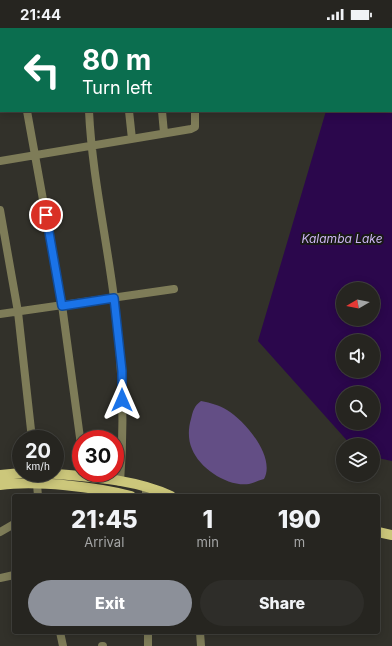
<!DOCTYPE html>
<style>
body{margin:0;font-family:Inter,sans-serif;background:#2e2d29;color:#f1f3f6;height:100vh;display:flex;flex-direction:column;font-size:15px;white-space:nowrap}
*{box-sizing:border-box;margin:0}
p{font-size:13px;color:#a4a5a5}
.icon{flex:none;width:22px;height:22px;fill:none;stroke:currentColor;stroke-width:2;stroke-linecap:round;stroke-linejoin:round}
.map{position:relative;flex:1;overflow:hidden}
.sheet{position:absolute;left:12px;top:466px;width:368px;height:140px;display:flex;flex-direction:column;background:#262520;border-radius:4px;box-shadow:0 2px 10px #0003,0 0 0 1px #42423e}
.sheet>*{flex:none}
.top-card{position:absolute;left:0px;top:0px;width:392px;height:84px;box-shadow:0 2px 10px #0003,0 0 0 1px #42423e;background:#0b6e4f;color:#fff;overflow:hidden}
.needle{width:26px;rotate:260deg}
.buttons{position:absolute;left:336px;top:254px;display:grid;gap:8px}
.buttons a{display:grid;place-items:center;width:44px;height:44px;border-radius:50%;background:#262520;box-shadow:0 2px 10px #0003,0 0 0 1px #42423e;font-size:20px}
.speed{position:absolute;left:12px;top:402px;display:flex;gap:8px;font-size:20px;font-weight:700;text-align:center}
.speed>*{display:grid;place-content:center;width:52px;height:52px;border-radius:50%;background:#262520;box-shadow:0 2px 10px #0003,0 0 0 1px #42423e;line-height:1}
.speed small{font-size:10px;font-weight:400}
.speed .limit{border:6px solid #d22;background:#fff;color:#111}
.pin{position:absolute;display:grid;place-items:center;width:34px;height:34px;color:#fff;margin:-17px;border:2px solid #fff;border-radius:50%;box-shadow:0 1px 4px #0007}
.me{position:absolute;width:44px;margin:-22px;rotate:0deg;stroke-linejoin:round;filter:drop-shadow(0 0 3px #0008)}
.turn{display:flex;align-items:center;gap:14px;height:84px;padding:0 16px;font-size:18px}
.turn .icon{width:52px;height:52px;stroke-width:2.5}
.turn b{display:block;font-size:28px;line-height:34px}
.eta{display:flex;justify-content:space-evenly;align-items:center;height:68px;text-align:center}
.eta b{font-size:24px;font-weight:800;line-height:28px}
.cta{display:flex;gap:8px;margin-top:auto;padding:8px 16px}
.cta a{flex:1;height:46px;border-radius:24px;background:#8c9099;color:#fff;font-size:16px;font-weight:800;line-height:46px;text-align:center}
.cta a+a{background:#2e2d29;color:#f1f3f6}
.status{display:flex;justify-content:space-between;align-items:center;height:28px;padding:0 20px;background:#262520;direction:ltr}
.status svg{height:11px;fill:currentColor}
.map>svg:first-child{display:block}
</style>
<div class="status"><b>21:44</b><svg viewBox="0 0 49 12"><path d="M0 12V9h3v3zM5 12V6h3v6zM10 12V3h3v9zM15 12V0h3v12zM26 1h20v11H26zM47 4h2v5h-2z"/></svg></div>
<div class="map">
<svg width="392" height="618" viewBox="0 0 392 618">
<rect width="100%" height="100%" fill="#32312a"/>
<!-- green -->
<path fill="#634e85" d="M201,373c10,2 18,4 26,9 18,11 49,47 37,69 -5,1 -10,4 -15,5 -21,3 -49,-15 -57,-35 -4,-9 -4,-20 -1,-30 2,-8 3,-13 10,-18z"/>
<!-- water -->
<path fill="#2b074c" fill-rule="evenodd" d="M350,0h42v433l-19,-4v-12h-22l-93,-104 68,-230h65v-82zM343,261h30v30h-30zM343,313h30v30h-30zM343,365h30v30h-30z"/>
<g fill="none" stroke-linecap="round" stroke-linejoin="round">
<!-- minor -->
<path stroke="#7e7c58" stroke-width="8" d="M13,0v1
M85,0v1
M155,0v1
M188,0v1
M123,1v-1
M27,83l35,194 19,140
M89,83c3,63 17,124 25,187 8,61 11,123 6,184
M129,83l3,28
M162,83l2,22
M0,133l191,-32 4,-2v-16
M0,182l18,102 14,127
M0,286l174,-25
M36,445l2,23
M146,468v-8
M0,504l14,-8
M0,550l14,-3
M60,604l3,14
M148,604v14
M200,604l1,14
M102,618h1"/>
<!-- primary -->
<path stroke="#ccc77b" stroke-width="10" d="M45,445c41,4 88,5 126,23
M0,447l21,-2
M0,457c37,-5 95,2 131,11
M378,504l14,3"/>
</g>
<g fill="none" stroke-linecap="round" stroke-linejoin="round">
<defs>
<path id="route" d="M46,187l16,91 52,-8 8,73v29"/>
</defs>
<!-- route casing -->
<use href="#route" stroke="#114b97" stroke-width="10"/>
<!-- route -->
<use href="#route" stroke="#1a73e8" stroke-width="7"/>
</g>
<g text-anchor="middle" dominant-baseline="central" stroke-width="4" stroke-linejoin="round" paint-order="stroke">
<!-- water labels -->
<g font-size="12" font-style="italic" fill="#ccb6f3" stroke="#191916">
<text x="342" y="210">Kalamba Lake</text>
</g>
</g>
</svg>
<div class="buttons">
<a><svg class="needle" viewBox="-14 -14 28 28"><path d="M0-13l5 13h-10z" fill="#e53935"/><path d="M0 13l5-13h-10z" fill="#a4a5a5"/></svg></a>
<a><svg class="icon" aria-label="sound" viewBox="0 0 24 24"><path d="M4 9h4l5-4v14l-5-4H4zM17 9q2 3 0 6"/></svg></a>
<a><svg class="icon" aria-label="search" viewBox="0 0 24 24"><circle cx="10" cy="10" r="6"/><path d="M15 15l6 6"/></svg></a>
<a><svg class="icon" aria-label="layers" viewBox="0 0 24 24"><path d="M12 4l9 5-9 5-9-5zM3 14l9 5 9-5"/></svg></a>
</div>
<div class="speed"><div>20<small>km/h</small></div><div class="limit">30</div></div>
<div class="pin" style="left:46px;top:187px;background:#d93025"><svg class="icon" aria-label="arrive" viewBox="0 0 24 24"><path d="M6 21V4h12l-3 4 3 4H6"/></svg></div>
<svg class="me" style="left:122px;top:372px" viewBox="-20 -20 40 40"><path d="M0-17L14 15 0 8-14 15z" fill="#1a73e8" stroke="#fff" stroke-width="4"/></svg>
<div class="top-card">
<div class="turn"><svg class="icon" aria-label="left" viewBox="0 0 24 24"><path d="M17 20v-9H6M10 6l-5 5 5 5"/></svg><div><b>80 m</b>Turn left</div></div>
</div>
<section class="sheet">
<div class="eta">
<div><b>21:45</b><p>Arrival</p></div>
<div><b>1</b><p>min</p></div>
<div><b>190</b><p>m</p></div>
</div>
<div class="cta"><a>Exit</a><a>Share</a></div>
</section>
</div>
